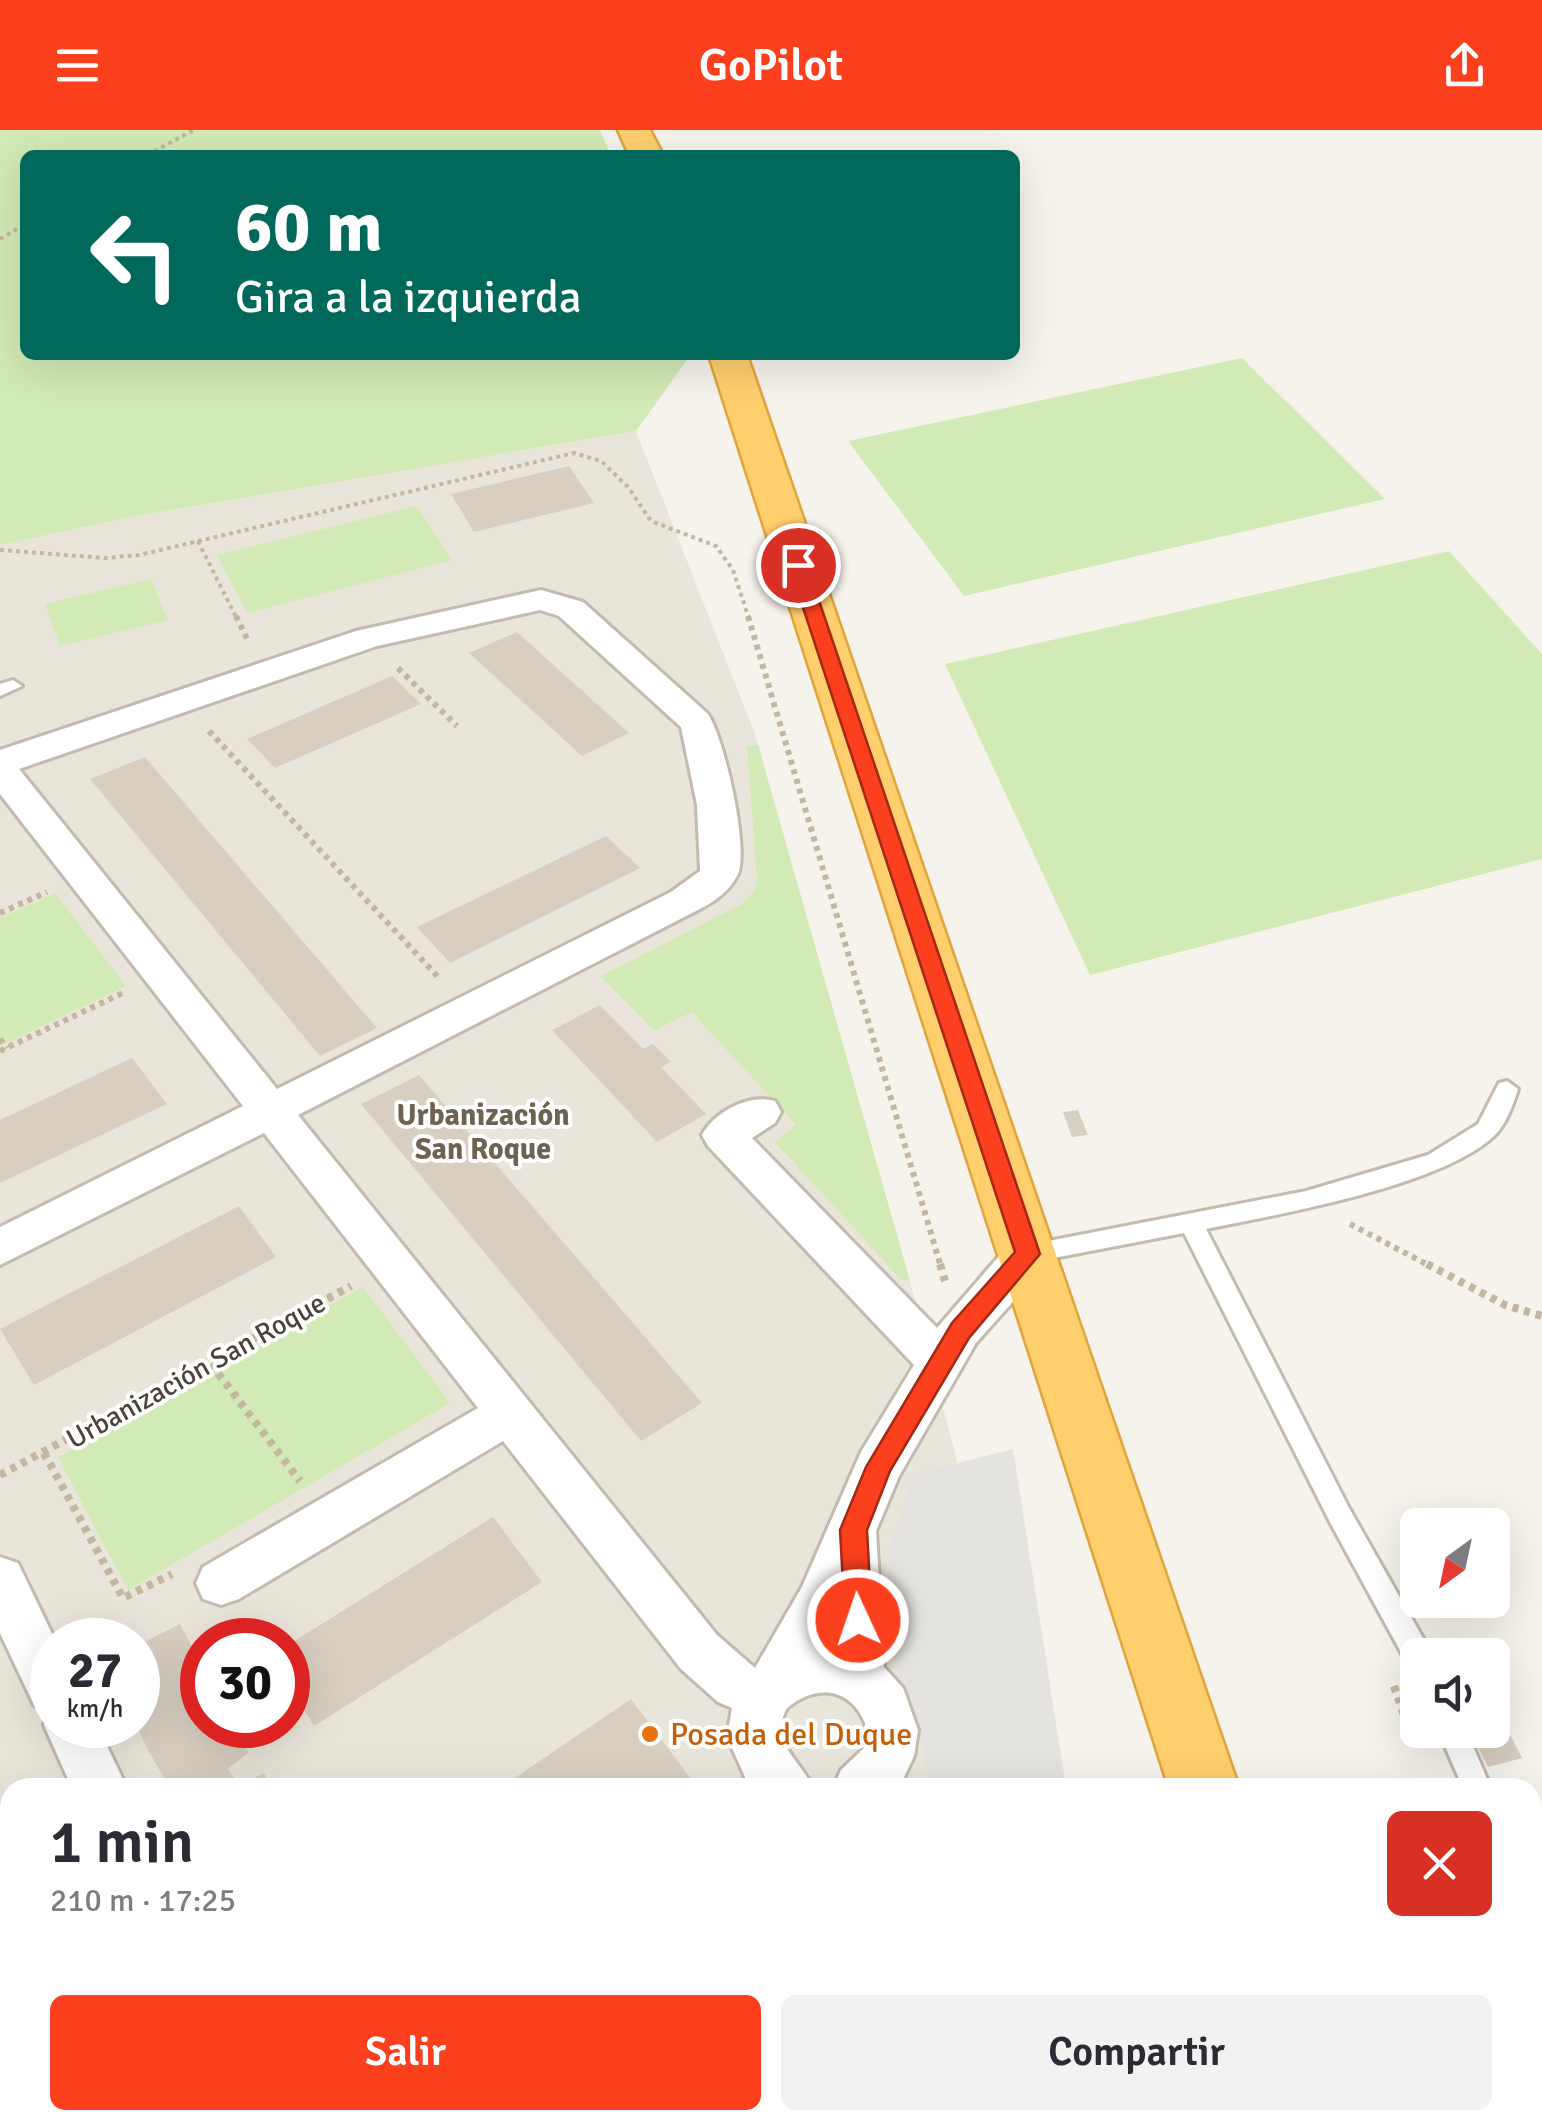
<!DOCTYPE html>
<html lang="es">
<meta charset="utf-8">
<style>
body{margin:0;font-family:Signika,sans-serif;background:#f2f2f3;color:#2b2b33;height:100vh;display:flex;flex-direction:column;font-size:38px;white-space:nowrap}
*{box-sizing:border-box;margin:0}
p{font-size:32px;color:#7c7c81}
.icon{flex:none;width:55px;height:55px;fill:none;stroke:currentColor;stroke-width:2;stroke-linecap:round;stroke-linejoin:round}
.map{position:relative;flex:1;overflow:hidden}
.sheet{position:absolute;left:0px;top:1648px;width:1542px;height:352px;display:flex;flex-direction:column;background:#fff;border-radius:30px 30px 0 0;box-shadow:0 10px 40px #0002}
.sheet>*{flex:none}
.guide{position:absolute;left:20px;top:20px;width:1000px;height:210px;border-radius:15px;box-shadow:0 10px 40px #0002;background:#00695c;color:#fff;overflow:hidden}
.needle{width:65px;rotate:213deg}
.buttons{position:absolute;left:1400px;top:1378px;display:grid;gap:20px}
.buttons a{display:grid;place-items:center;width:110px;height:110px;border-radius:15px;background:#fff;box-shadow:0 10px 40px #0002;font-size:50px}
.speed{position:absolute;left:30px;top:1488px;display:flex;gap:20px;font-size:50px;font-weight:700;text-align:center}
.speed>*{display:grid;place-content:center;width:130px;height:130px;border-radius:50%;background:#fff;box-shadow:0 10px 40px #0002;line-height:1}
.speed small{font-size:25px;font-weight:400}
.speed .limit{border:15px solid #d22;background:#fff;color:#111}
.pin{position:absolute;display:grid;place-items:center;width:85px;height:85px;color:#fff;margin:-42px;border:5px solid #fff;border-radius:50%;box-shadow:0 2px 10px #0007}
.me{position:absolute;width:110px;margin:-55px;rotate:357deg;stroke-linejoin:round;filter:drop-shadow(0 0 8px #0008)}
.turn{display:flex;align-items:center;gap:35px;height:210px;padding:0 50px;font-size:45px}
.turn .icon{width:130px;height:130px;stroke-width:2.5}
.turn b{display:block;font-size:70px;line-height:85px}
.round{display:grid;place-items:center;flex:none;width:105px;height:105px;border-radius:15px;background:#f2f2f3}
.headline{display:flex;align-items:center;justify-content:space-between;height:170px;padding:0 50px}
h1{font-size:60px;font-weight:600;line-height:75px}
.button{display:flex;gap:20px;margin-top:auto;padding:20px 50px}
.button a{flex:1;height:115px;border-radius:15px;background:#fc3f1d;color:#fff;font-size:40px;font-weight:600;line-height:115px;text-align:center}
.button a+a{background:#f2f2f3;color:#2b2b33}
header{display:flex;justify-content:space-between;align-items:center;height:130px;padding:0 50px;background:#fc3f1d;color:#fff;font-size:45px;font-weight:600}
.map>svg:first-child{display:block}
</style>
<header><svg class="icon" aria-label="menu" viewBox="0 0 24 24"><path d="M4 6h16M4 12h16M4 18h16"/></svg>GoPilot<svg class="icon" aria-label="share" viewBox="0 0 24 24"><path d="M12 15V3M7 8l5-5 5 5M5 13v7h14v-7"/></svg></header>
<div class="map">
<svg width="1542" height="1998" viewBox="0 0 1542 1998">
<rect width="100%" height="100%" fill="#f6f3ec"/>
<!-- residential -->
<path fill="#eae5da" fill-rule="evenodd" d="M636,301l119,303 151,533 137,520 -1033,1v332h1121l2,8h-1133v-1583l131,-28zM52,1510h86v85h-86zM202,1510h86v85h-86z"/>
<!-- green -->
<path fill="#d2eab5" d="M0,0h600l11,25h-586v200h660l2,5 -51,71 -505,86 -131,28z
M1242,228l143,141 -421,97 -116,-155z
M417,376l35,54 -205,53 -30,-58z
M1449,421l93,103v205l-452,116 -145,-311z
M151,449l17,41 -108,26 -15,-42z
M758,615l148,522 4,14 -9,-2 -126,-137 21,-17 -104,-113 -38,18 -53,-54 141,-72 12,-12 3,-14 -10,-132z
M55,763l71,93 -126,60v-128z
M363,1157l87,116 -322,187 -70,-133z"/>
<!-- parking -->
<path fill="#e5e3e0" d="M1013,1319l53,338h-140l-1,-33 -38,-118 3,-88 24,-74z"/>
<!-- building -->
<path fill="#d8cfc1" d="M569,336l25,37 -120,29 -23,-38z
M517,502l112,101 -47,23 -113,-103z
M392,546l29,28 -146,64 -28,-29z
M145,627l232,271 -57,28 -230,-277z
M606,706l34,32 -190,95 -33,-36z
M600,875l43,44 10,-5 18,18 -10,5 45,47 -49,28 -105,-112z
M132,928l35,46 -167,79v-63z
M419,945l283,328 -61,38 -280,-337z
M1078,980l10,25 -16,2 -9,-25z
M239,1076l37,51 -242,128 -34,-56z
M493,1387l49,65 -228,144 -26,-41v-40z
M180,1494l22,42v59h27l20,28 -21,15 11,17 25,-12 8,15h-102l-22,-38 -12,-25 2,-80z
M631,1569l63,84 -6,5h-188z
M1499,1583l23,45 -34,9 -19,-37h23v-15z
M30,1990h156l3,8h-157z
M709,1990h259l3,8h-283z"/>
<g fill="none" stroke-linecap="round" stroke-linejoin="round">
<defs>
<path id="lane" d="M13,550l9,6 -22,10v-12z
M1507,951l11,8c-5,16 -12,36 -25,48 -56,50 -213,77 -287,92l143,279 79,139 3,8h-13v13l-10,-3 -77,-141 -147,-291 -156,30 -8,-2 -4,-7 4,-7 8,-2 278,-54 122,-36 50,-31 21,-41z
M1438,1600h28l25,58h-28z
M1532,1880l10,4v53l-10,-3z"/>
<path id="street" d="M541,460l42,12 125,112c16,24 41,133 30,160 -8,17 -24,28 -40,36l-400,205 419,520 38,33 47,-81 59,-135 53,-87 -206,-219 -6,-11c12,-23 47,-42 73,-34l6,11 -6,11 -23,15 185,190 75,-87 16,-5 16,5 6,13 -6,13 -68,76 -77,133 -23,55 8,136 19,21 15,42 -4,26 -15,32h-66l8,-18 23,-22 1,-25c-16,-37 -50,-38 -78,-15 -19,34 13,51 26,80h-63l-23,-51 5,-29 -14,-6 -37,-33 -178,-228 -264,158 -18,6 -18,-6 -7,-16 7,-16 275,-159 -214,-275 -264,132v-38l243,-121 -243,-312v-44l356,-119zM540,480l19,6 122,111 16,78 3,66 -29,21 -394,197 -258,-320 358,-123zM831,1502v14l-7,-1z
M0,1427l18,6 37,77 -3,85h45l30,63h-55l-28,-63 6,-14 -16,-6 -34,-72z
M250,1990h61l3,8h-60z
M425,1990h66l-4,8h-65z"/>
<path id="highway" d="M618,0h32l13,25h-34z
M709,225h38l492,1433h-70z
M1245,1990h125l3,8h-126z"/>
</defs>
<!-- lane casing -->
<use href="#lane" stroke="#c2bbae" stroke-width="6"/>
<!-- street casing -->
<use href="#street" stroke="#c2bbae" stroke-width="6"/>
<!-- highway casing -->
<use href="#highway" stroke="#e0a43c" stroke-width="5"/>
<!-- path-far2 -->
<path stroke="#c4b79f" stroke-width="4" stroke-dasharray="4 4" stroke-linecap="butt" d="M147,25l47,-25
M0,109l25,-15
M198,411l39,78
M0,420l105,8 34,-3 435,-102 27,8 27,26 23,34 65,25 17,24 16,49"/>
<!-- path-far1 -->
<path stroke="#c4b79f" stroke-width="6" stroke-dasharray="5 5" stroke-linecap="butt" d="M236,486l12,25
M748,486l193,651
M398,538l59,58
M209,601l230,247
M0,783l47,-21
M0,909l7,9
M0,921l125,-59
M1350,1094l82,43"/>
<!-- path -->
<path stroke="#c4b79f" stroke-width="8" stroke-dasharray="6 6" stroke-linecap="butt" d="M940,1134l5,17
M1427,1134l78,41 37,11
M211,1234l89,117
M44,1323l79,145 49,-24
M0,1345l351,-189
M1394,1556l17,50
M648,1990l3,8"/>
<!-- lane -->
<use href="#lane" fill="#fff" fill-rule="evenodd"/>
<!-- street -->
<use href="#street" fill="#fff" fill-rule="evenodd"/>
<!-- highway -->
<use href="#highway" fill="#ffcf6e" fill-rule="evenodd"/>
</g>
<!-- route -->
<path fill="#fc3f1d" stroke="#a42913" stroke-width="2.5" d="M798,429l9,6 233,689 -71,84 -79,133 -23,59 5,90 -4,9 -10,4 -9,-4 -4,-9 -5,-90 26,-63 86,-144 63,-71 -226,-687z"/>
<!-- markers -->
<circle fill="#e8710a" stroke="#fff" stroke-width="4" cx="650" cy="1604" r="10"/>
<g text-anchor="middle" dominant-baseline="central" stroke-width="8" stroke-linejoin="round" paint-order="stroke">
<!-- street labels -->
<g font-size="28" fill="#4b4439" stroke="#fff">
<text transform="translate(196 1241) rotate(-29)">Urbanización San Roque</text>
</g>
<!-- neighbourhood labels -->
<g font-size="30" font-weight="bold" fill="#6e6250" stroke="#fff">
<text x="483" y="985">Urbanización<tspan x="483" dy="34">San Roque</tspan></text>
</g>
<!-- near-food labels -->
<g font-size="32" fill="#c56008" stroke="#fff" text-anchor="start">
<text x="670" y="1604">Posada del Duque</text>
</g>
</g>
</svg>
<div class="buttons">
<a><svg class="needle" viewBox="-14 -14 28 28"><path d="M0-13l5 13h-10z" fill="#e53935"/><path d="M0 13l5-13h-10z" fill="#7c7c81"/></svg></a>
<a><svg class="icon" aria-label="sound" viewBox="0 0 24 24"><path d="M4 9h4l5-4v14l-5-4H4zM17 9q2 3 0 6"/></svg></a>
</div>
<div class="speed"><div>27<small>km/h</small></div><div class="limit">30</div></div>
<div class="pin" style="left:798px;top:435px;background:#d93025"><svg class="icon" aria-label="arrive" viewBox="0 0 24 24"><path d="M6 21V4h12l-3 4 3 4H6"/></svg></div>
<svg class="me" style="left:858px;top:1490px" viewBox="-20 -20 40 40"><circle r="17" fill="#fc3f1d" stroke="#fff" stroke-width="3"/><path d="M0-11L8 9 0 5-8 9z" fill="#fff"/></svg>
<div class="guide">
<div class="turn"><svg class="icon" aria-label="left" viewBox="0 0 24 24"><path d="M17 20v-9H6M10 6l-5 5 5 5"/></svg><div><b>60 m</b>Gira a la izquierda</div></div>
</div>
<section class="sheet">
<div class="headline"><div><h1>1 min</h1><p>210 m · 17:25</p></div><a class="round" style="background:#d93025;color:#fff"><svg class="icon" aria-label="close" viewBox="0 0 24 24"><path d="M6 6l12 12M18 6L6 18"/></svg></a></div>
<div class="button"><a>Salir</a><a>Compartir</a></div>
</section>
</div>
